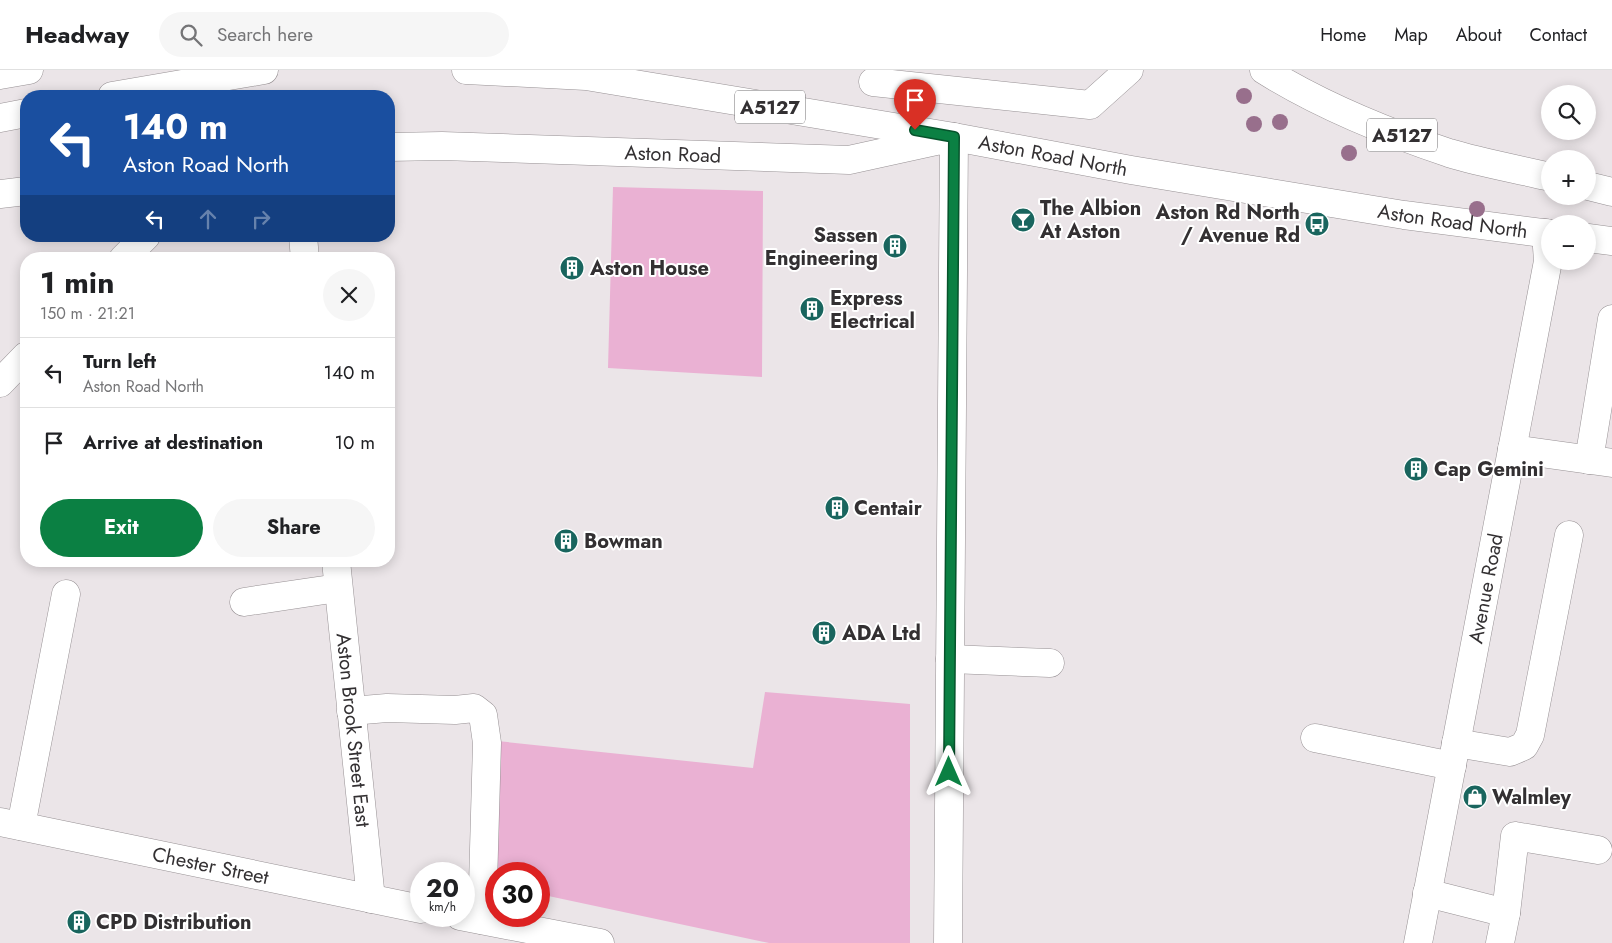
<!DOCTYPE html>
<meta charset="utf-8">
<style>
body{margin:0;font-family:Jost,sans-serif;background:#f6f6f6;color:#202124;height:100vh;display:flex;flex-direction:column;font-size:19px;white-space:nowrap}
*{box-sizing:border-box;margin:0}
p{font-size:16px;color:#757577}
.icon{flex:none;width:28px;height:28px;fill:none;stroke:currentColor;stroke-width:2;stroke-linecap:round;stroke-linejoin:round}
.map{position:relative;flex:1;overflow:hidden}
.sheet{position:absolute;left:20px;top:182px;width:375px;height:315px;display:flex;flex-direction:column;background:#fff;border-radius:20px;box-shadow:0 2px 12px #0003}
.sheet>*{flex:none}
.banner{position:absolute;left:20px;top:20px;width:375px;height:152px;border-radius:20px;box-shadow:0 2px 12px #0003;background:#1a4fa0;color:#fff;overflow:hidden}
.tools{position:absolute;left:1541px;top:15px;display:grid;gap:10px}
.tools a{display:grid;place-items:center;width:55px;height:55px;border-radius:50%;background:#fff;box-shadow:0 2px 12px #0003;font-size:25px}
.speed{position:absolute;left:410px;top:792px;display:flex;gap:10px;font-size:25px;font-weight:700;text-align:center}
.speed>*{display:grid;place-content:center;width:65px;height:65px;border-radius:50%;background:#fff;box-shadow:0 2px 12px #0003;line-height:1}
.speed small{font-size:12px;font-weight:400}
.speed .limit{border:8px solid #d22;background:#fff;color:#111}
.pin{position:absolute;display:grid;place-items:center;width:42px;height:42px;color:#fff;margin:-51px -21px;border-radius:50% 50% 50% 0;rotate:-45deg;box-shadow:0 0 5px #0007}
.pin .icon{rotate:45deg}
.me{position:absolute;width:55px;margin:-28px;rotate:0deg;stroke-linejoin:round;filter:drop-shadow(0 0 4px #0008)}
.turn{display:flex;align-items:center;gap:18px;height:105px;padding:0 20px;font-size:22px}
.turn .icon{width:65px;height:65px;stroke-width:2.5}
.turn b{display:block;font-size:35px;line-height:42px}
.lanes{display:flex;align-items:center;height:48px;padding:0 20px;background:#0003;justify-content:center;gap:25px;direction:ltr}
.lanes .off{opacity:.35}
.round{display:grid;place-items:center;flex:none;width:52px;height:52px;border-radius:26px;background:#f6f6f6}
.overview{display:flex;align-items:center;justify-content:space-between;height:85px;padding:0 20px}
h1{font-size:30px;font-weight:700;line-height:38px}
.primary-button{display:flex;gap:10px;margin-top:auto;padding:10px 20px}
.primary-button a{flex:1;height:58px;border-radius:30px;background:#0b8043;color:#fff;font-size:20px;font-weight:700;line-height:58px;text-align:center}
.primary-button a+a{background:#f6f6f6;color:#202124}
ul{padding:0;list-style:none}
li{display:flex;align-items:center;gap:15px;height:70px;padding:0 20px;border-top:1px solid #e0e0e0}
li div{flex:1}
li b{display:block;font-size:19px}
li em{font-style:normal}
header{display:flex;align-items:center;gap:30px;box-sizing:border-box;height:70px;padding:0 25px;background:#fff;border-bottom:1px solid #e0e0e0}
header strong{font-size:24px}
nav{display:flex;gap:28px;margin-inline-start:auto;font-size:18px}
.search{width:350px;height:45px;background:#f6f6f6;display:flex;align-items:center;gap:12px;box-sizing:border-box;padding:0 18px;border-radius:28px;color:#757577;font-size:19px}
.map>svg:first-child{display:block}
</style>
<header>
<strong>Headway</strong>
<div class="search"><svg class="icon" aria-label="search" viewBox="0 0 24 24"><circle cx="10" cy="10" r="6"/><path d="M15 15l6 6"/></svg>Search here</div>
<nav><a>Home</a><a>Map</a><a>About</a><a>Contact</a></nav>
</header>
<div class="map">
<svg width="1612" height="873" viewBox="0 0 1612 873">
<rect width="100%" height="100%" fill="#ebe5e8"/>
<!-- green -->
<path fill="#eab1d3" d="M613,117l150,4 -1,186 -154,-9z
M765,622l145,12v239h-141l-230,-49v-20h-43l1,-133 256,27z"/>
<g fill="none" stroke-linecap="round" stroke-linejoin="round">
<defs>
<g id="minor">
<path d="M873,12l217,23 39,-35"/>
<path id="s1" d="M389,77l53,-1 407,14 105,-23 -6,806"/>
<path d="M0,124l26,-3"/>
<path d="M303,166l2,23"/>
<path d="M123,189l23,-23"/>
<path d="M0,313l26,-27"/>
<path d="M1512,379l100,14"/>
<path d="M1589,390l23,-141"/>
<path id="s2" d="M336,491l35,338"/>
<path d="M244,532l94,-14"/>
<path d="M950,589l100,4"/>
<path d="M351,641l36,-3 68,2 19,-2 9,7 4,28 -5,177"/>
<path d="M1315,668l137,28"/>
<path d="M1456,673l54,9 14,-6 6,-11 39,-200"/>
<path id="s3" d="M0,752l421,87"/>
<path d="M21,756l45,-232"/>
<path d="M1427,823l79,20 -6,30"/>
<path d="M1506,843l9,-77 83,14"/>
<path d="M460,846l140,27"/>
<path id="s4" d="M1418,873l130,-682 -2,-28"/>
</g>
<g id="major">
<path id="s5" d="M466,0l120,6 368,61 177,33 273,45 146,19"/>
<path d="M1264,0c56,35 122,62 185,83 33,10 68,16 101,24"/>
<path d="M112,26l152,-26"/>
<path d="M0,48l26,-5"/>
<path d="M1588,116l24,6"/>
<path d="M1588,168l24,3"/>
</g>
<path id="highway" d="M0,5l29,-5"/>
</defs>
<!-- minor casing -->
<use href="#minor" stroke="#979194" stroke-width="29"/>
<!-- major casing -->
<use href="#major" stroke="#979194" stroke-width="29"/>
<!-- highway casing -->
<use href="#highway" stroke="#979194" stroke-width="29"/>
<!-- minor -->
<use href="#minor" stroke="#fff" stroke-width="28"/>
<!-- major -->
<use href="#major" stroke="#fff" stroke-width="28"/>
<!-- highway -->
<use href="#highway" stroke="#fff" stroke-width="28"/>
</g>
<!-- trees -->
<g fill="#986f8c">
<circle cx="1244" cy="26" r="8"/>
<circle cx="1280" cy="52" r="8"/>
<circle cx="1254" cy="54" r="8"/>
<circle cx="1349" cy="83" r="8"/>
<circle cx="1477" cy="139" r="8"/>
</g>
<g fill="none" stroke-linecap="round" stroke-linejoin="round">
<defs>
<path id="route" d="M915,60l39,7 -5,635"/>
</defs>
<!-- route casing -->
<use href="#route" stroke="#07532c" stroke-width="12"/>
<!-- route -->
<use href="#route" stroke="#0b8043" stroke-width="9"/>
</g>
<!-- icons -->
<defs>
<symbol id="bar-disc" viewBox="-11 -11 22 22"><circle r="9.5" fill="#19655e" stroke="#fff"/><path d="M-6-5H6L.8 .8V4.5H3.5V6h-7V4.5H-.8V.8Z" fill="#fff"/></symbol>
<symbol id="bus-disc" viewBox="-11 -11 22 22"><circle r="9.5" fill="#19655e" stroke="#fff"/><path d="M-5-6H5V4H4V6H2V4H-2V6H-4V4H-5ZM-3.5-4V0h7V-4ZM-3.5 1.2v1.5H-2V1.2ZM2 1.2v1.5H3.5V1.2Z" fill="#fff"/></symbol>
<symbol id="building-disc" viewBox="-11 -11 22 22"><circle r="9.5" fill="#19655e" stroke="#fff"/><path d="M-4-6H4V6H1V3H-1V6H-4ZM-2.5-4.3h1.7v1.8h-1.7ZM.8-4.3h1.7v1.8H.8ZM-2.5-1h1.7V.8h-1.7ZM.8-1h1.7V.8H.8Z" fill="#fff"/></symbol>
<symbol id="shop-disc" viewBox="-11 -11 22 22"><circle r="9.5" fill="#19655e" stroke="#fff"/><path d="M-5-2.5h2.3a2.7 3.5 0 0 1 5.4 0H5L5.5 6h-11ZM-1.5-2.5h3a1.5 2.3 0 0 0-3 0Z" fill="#fff"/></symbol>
</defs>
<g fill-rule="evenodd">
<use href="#bar-disc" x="1009" y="136" width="28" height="28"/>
<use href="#bus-disc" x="1303" y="140" width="28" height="28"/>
<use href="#building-disc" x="881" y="162" width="28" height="28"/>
<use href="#building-disc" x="558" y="184" width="28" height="28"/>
<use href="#building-disc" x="798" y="225" width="28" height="28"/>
<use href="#building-disc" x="1402" y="385" width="28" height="28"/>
<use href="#building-disc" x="823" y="424" width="28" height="28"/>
<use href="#building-disc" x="552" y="457" width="28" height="28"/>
<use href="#building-disc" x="810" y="549" width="28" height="28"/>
<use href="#shop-disc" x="1461" y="713" width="28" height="28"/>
<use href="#building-disc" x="65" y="838" width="28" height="28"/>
</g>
<g text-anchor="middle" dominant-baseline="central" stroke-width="4" stroke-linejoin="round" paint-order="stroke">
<!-- shield labels -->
<g fill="#fff" stroke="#706e70" stroke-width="1">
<rect x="735" y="20.5" width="70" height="33" rx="4"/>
<rect x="1367" y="48.5" width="70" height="33" rx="4"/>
</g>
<g font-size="19" font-weight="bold" fill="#333032">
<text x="770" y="37">A5127</text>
<text x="1402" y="65">A5127</text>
</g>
<!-- street labels -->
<g font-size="20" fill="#333032" stroke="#fff">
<text stroke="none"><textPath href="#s1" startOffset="284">Aston Road</textPath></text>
<text stroke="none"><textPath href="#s5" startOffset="594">Aston Road North</textPath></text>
<text stroke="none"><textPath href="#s5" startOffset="999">Aston Road North</textPath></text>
<text stroke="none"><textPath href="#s4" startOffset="361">Avenue Road</textPath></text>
<text stroke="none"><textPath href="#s2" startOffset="170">Aston Brook Street East</textPath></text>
<text stroke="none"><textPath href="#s3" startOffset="215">Chester Street</textPath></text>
</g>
<!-- poi labels -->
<g font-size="20" font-weight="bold" fill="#333032" stroke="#fff" text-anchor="start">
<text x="1040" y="138">The Albion<tspan x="1040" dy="23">At Aston</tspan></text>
<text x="1300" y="142" text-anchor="end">Aston Rd North<tspan x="1300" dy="23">/ Avenue Rd</tspan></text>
<text x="878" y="165" text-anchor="end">Sassen<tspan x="878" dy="23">Engineering</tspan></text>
<text x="590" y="198">Aston House</text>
<text x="830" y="228">Express<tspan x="830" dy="23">Electrical</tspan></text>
<text x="1434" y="399">Cap Gemini</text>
<text x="854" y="438">Centair</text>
<text x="584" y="471">Bowman</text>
<text x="842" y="563">ADA Ltd</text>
<text x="1492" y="727">Walmley</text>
<text x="96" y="852">CPD Distribution</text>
</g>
</g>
</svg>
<div class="tools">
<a><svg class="icon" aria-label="search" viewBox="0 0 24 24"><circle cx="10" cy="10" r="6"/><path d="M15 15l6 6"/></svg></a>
<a>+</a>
<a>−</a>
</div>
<div class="speed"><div>20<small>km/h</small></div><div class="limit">30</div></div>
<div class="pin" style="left:915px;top:60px;background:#d93025"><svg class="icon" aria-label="arrive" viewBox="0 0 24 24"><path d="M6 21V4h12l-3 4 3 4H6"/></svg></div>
<svg class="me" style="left:949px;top:702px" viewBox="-20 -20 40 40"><path d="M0-17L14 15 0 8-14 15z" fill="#0b8043" stroke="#fff" stroke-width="4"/></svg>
<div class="banner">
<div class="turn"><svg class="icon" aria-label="left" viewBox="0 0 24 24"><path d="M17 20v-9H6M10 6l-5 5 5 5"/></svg><div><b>140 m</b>Aston Road North</div></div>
<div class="lanes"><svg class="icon" aria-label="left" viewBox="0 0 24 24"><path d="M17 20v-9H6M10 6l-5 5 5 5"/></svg><svg class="icon off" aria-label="ahead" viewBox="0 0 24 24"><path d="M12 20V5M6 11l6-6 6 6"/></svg><svg class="icon off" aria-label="right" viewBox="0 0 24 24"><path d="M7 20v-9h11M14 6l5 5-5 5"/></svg></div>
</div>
<section class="sheet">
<div class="overview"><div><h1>1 min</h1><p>150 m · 21:21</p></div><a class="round"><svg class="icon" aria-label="close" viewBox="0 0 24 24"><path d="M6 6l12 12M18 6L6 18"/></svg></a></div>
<ul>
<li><svg class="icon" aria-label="left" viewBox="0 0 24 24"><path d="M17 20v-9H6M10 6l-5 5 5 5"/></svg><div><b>Turn left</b><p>Aston Road North</p></div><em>140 m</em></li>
<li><svg class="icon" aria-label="arrive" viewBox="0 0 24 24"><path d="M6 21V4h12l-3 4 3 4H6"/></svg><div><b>Arrive at destination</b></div><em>10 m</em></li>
</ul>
<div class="primary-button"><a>Exit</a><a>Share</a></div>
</section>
</div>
